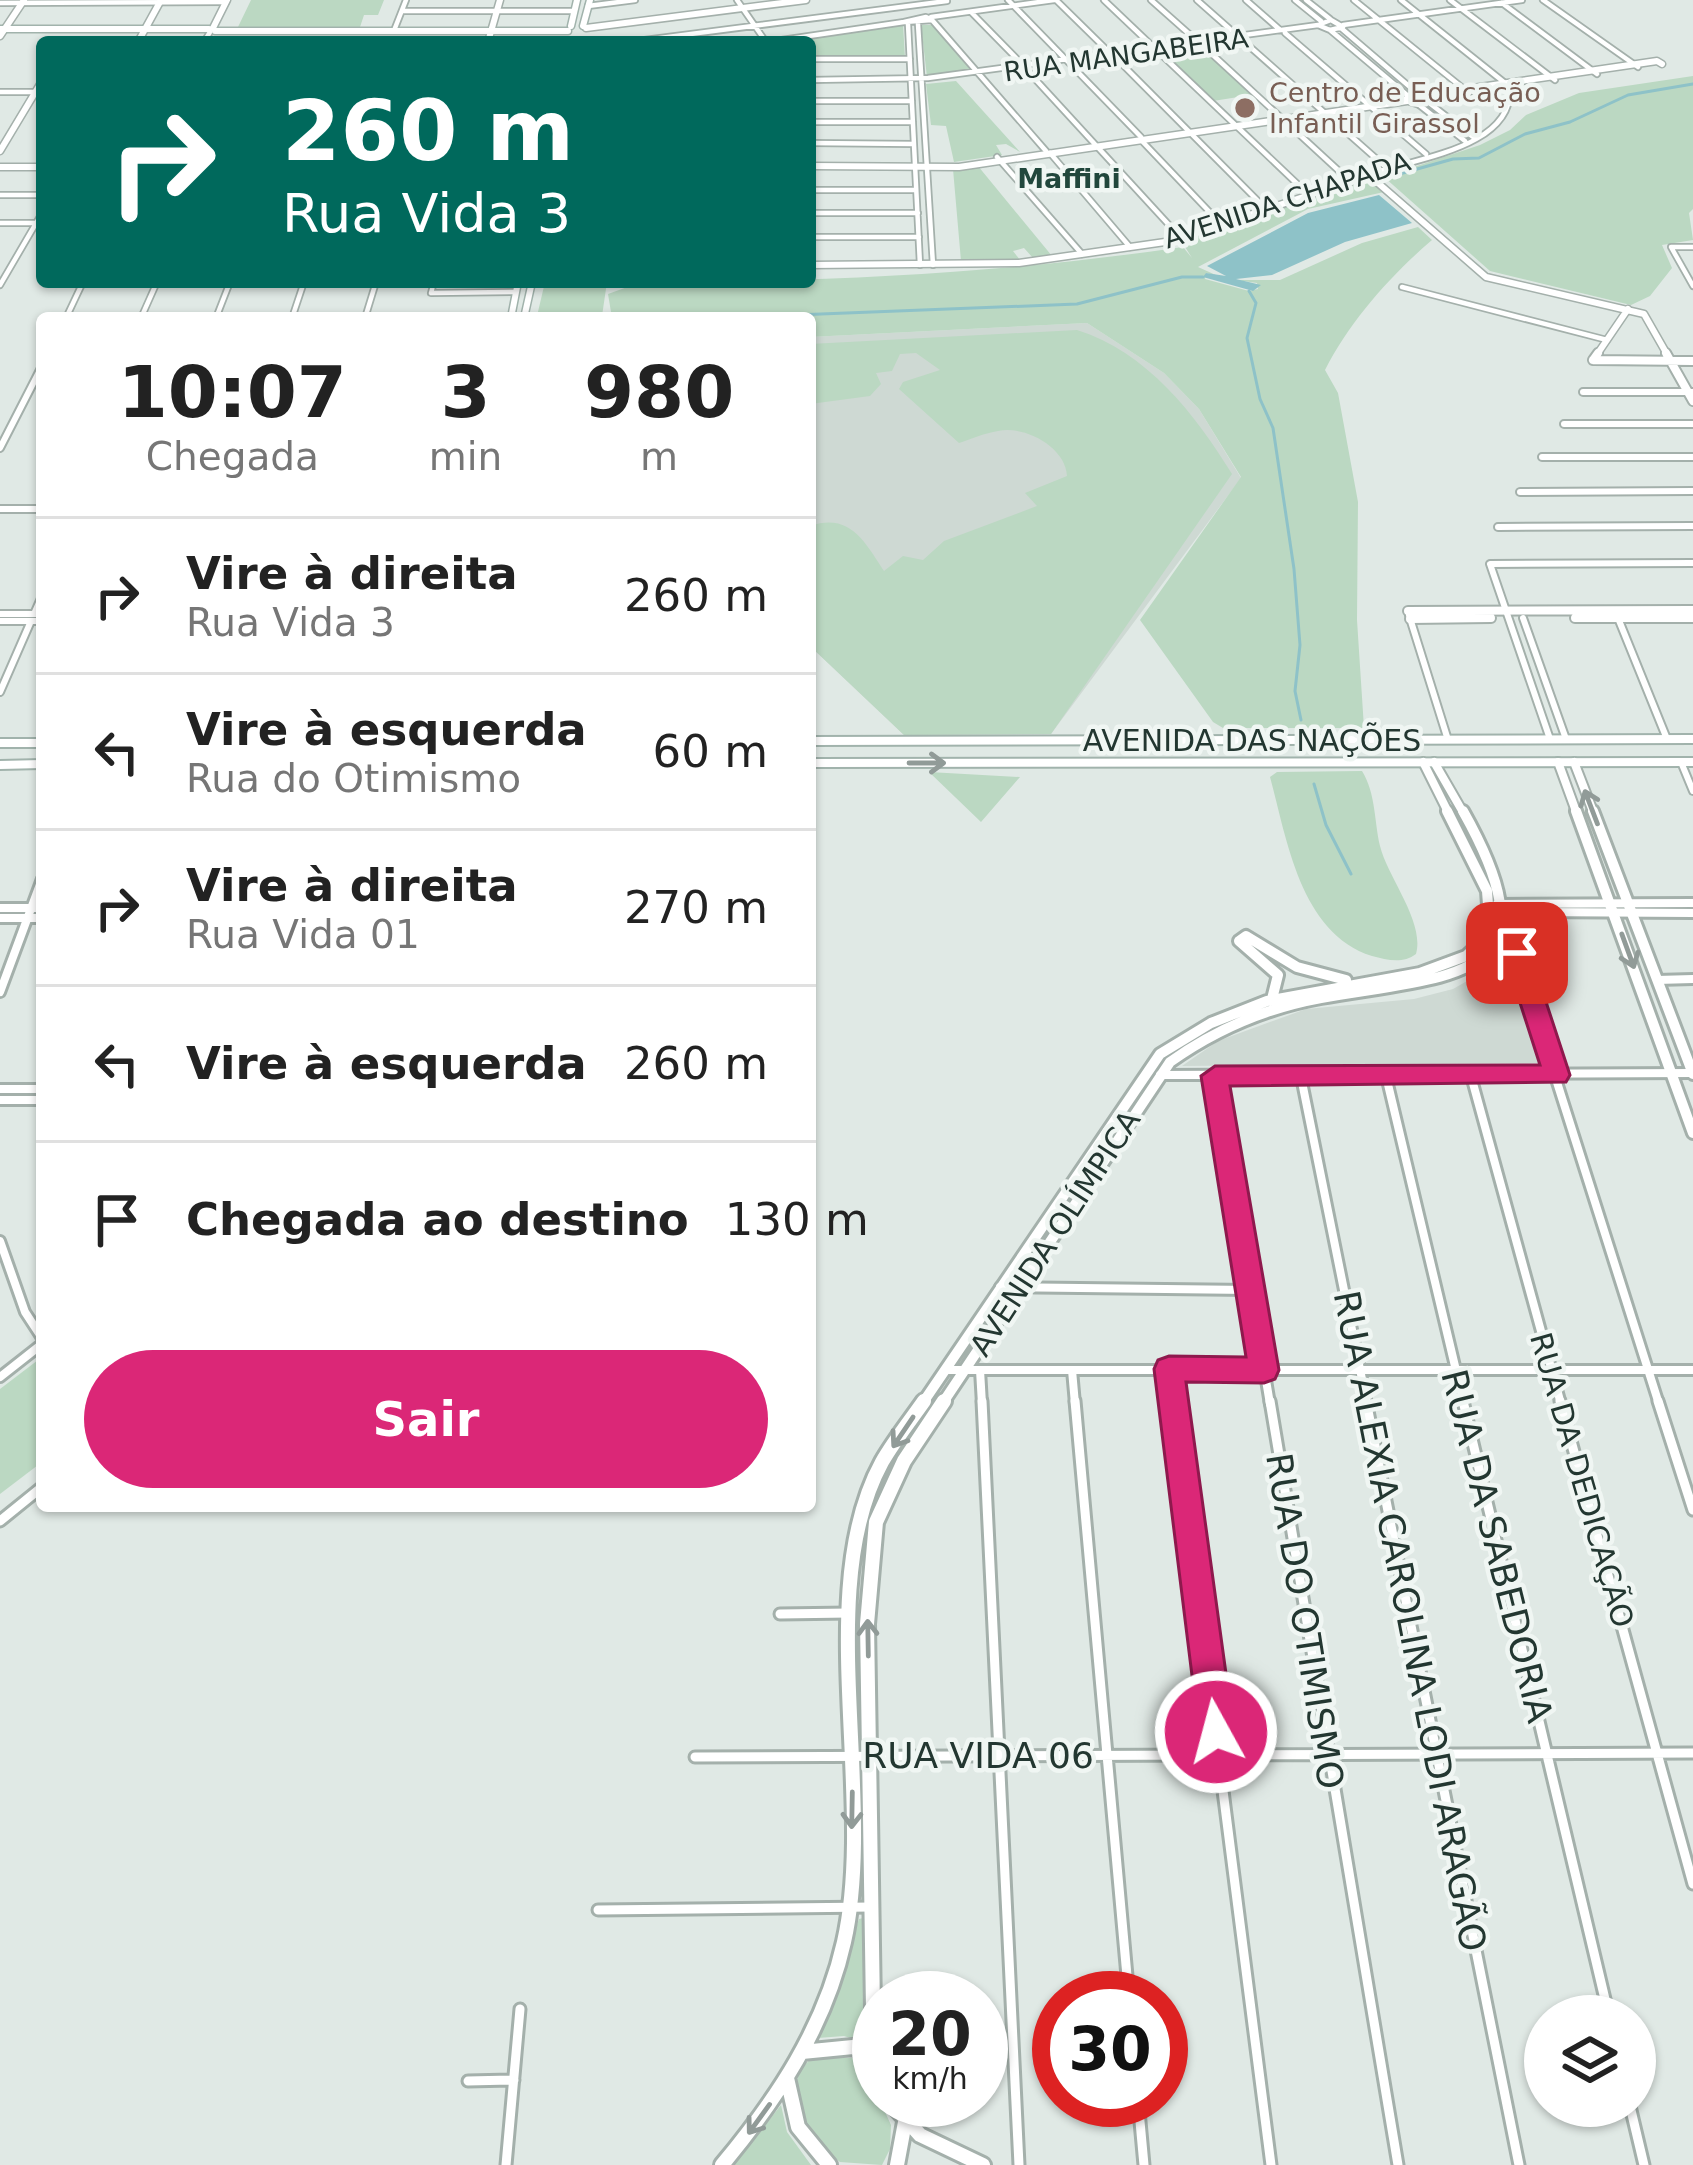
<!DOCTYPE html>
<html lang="pt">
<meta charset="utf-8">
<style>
body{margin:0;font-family:"DejaVu Sans",sans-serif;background:#f6f6f6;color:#222;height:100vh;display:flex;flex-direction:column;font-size:45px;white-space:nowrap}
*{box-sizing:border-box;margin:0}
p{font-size:39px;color:#767676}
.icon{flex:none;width:66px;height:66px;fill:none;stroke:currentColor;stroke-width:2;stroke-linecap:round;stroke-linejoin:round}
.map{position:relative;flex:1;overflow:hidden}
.side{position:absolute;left:36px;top:312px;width:780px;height:1200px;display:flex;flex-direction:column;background:#fff;border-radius:12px;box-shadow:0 3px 9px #0004}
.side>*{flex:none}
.banner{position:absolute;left:36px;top:36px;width:780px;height:252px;border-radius:12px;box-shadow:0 3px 9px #0004;background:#00695c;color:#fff;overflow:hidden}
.tools{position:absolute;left:1524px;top:1995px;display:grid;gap:24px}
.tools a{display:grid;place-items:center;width:132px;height:132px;border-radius:50%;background:#fff;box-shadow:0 3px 9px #0004;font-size:60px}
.speed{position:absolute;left:852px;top:1971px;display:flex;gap:24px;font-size:60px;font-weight:700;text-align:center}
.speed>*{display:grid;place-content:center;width:156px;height:156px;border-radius:50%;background:#fff;box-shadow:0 3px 9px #0004;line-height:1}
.speed small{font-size:30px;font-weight:400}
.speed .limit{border:18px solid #d22;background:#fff;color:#111}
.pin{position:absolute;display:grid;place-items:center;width:102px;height:102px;color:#fff;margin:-51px;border-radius:24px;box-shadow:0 6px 18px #0006}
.me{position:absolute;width:132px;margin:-66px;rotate:353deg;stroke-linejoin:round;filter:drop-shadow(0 0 9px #0008)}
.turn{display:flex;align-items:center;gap:42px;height:252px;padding:0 48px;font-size:54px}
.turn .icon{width:156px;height:156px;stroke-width:2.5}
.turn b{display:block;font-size:84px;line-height:102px}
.eta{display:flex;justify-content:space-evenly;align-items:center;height:204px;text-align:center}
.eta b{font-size:72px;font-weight:600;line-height:84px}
.cta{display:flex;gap:24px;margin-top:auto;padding:24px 48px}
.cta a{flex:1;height:138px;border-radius:72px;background:#db2777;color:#fff;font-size:48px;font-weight:600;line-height:138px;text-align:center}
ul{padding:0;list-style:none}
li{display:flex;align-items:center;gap:36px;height:156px;padding:0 48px;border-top:3px solid #e0e0e0}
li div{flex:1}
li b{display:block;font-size:45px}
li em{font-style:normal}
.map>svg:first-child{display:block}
</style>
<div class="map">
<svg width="1693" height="2165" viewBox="0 0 1693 2165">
<rect width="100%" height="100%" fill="#e0e9e5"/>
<!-- built -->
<path fill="#ced9d3" d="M1087,323l77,50 35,36 42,69 -190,256 -147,1 -94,-89v-309z
M1502,939h4l36,124 -360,3 36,-25 88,-32 108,-10 39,-10 23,-13z"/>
<!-- green -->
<path fill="#bbd8c2" d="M251,0h133l-6,15h-14l-4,12h-122z
M903,24l2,34h-95v-16h-36z
M921,25h13l38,47 -45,5z
M1198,45l53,50 -38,6 -52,-51z
M1693,76v133l-4,4 4,27 -31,5 10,23 -22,28 -19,9 -141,-34 -106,-94 96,-32 30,-15 16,-15 53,-22z
M956,81l64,71 -14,-8 -10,1 6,10 -48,7 -8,-36 -15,-1 -5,-41z
M978,166l74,90 -19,2 -9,-10 -11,3 7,9 -59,1 -8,-92z
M1362,180l10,1 12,11 -76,17 -110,58 20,9 -12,-3 -1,6 44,12 9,-2 -1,-6 -21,-3h44l82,-37 56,-16 14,13c-42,36 -82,81 -107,130l13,23 20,109 -1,118 7,108h-141l-10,-6 -73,-102 101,-143 -42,-68 -35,-36 -77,-50 -277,14v-19l-273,-2 8,-34h62l-5,34 9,-4 -3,-18 33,-12c183,0 357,-8 542,-35l9,11 -10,-16z
M1077,330c70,22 118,84 155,144l-181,260 -147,1 -94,-89v-120c40,-14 55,16 74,45l19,-15 20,4 21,-19 93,-35 -12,-13 42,-17c-1,-29 -43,-51 -69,-45 -13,2 -27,8 -39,12l-60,-54 4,-7 37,-12 -24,-17 -16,1 -8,17 -16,2 5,11 -11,12 -60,8v-60z
M1362,771c14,23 12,49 18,75 8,32 45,76 36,108 -13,10 -29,6 -44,2 -72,-23 -85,-117 -102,-179l7,-5z
M929,772l91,5 -39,45z
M42,1357v105l-42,32v-105z
M863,1918l3,125 -22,-7 -26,2 41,-119z
M814,2057l39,1 11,8 27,59 -1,24 -8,16 -42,-3c-29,-21 -67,-79 -26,-105z
M781,2105l6,27 24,33h-77z"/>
<!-- water -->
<path fill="#8ec2c8" d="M1379,195l33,28 -67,19 -73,33 -36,4 25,6 -8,6 -50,-14 3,-4 20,3 -19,-10 101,-53z"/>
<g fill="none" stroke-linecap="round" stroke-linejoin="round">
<!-- stream -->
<path stroke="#8ec2c8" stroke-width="3" d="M1385,178l68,-19 26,-1 46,-24 45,-12 58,-27 65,-11
M1249,291l7,12 -9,35 13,61 13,29 21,141 6,76 -5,46 6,29
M770,316l307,-12 105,-27h21
M1314,784l12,41 25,49"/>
<defs>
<path id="minor-far3" d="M737,0l29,42
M1008,0l133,137
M1056,0l54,53
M1104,0l206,196
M1151,0l45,40
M1197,0l191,169
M1246,0l33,29
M1295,0l26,21
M1306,0l24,19
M1354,0l115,93
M1450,0l105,80
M1543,0l95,67
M0,3l226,-1
M1502,3l95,71
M588,6l47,-6
M402,11h172
M972,13l51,52
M926,17l6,3 -28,2z
M931,17l123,-17
M932,20l114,131
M1331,20l12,7 -13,3 -12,-5z
M908,24l12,241
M918,24l15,241
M1343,25l179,-25
M395,28l11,-28
M1341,28l76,65
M1330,30l77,65
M1285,33l141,121
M204,42l6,-10
M629,42l318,-41
M768,42l136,-20
M1201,44l150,138
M1114,56l153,154
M810,59h100
M1025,68l156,170
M810,80l118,-2 390,-53
M0,92h42
M810,101h102
M1428,102l45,35
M1418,104l47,37
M810,122h103
M1142,141l80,84
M810,143l104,1
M1050,153l80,94
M997,157l85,97
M1381,171c43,-14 133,-26 129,-84l-109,-87
M810,190h106
M0,195h42
M810,213h108
M0,223h36
M810,237h109
M1693,247h-22l22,39
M434,282l-3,11 85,-1
M0,285l42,-72
M1402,287l205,53
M66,318l17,-36
M141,318l16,-36
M216,318l14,-36
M292,318l12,-36
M365,318l11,-36"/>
<path id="minor-far2" d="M1583,392h110
M1564,424h129
M0,448l42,-82
M1542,457h151
M1520,492l173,-1
M0,509h42
M1498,527l195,-1
M0,614h42
M34,614l8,-18
M1409,615l39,125
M1523,618l43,121
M1618,618l49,121
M0,621h42
M0,692l31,-71
M1550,739l-60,-175 203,-1
M1681,762l12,29"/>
<path id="minor-far1" d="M1497,904l196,-1
M0,908h42
M1503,912l156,492
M1504,912l189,1
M0,918h42
M1657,980l36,-1
M0,992l42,-113
M1160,1075l533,-2
M1215,1076l55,328
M1386,1076l78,328
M1471,1076l90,328
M1301,1077l66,327
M0,1089h42
M0,1100h42
M0,1241l25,71 17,26
M1000,1287l250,3
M1169,1369l5,35
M946,1370h747
M980,1370l2,34
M1072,1370l3,34
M0,1377l42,-33"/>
<path id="minor" d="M982,1401l37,764
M1075,1401l54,597
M1173,1401l98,764
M1270,1401l128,764
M1366,1401l153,764
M1463,1401l146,615
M1560,1401l133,483
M1658,1401l35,109
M0,1521l42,-34
M780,1614l69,-1
M695,1757l998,-4
M598,1910l274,-3
M468,2081l46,-1
M1138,2100l6,65
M1630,2106l14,59
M506,2165l14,-156"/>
<path id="tertiary-far3" d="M213,28l14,-28
M586,28l220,-28
M0,36l24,-36
M138,42l23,-42
M488,42l12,-42
M1413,93l17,7 -12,4 -13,-4z
M1425,95l232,-34 5,3
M0,151l42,-70
M810,166l149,1 448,-66
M0,167h42
M1370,176l116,101 158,37 24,42
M810,265l209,-2 153,-22 209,-70
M1596,356l32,-47"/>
<path id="tertiary-far2" d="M1666,353l27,48
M1593,360l100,1
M1593,360l5,-7
M1408,611l285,-1
M1575,618h118
M1410,619l81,-1
M1423,762l26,52
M1434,762l30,52
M1558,762l19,52
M1574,762l20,52"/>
<path id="tertiary-far1" d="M1576,811l117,322
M1593,811l100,263
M1272,999l6,-24 -39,-34 7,-5 51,31 49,13
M922,1404l238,-350 51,-31 56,-22 153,-28 46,-17 16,-15 7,-22 -2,-28 -40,-80
M942,1404l228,-342c45,-32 96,-54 151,-64 136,-24 238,-16 142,-187"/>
<path id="tertiary" d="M802,2052l51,-5 23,12
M879,2072l-6,-63 -6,-385 9,-102 28,-61 40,-60
M787,2078l11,49 31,38
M889,2100l31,35 63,30
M722,2165c55,-66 103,-138 122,-223 33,-146 -32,-352 38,-480 12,-21 28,-41 42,-61
M897,2165l8,-43"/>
<path id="secondary-far1" d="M571,26l6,-26
M583,26l7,-26
M0,29h209
M215,31h353
M511,318l7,-36
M524,318l8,-36"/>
<path id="secondary" d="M810,741l883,-2
M0,743h42
M810,763l883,-1
M0,765l42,-1"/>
</defs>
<!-- minor-far3 casing -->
<use href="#minor-far3" stroke="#a4b0ab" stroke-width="8"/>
<!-- minor-far2 casing -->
<use href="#minor-far2" stroke="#a4b0ab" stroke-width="10"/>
<!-- minor-far1 casing -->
<use href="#minor-far1" stroke="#a4b0ab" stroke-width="14"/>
<!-- minor casing -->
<use href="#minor" stroke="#a4b0ab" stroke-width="15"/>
<!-- tertiary-far3 casing -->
<use href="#tertiary-far3" stroke="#a4b0ab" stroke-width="9"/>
<!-- tertiary-far2 casing -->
<use href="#tertiary-far2" stroke="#a4b0ab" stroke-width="12"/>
<!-- tertiary-far1 casing -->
<use href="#tertiary-far1" stroke="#a4b0ab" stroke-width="16"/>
<!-- tertiary casing -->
<use href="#tertiary" stroke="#a4b0ab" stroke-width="20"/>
<!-- secondary-far1 casing -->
<use href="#secondary-far1" stroke="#a1b3ac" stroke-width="9"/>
<!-- secondary casing -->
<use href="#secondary" stroke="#a1b3ac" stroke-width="12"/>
<!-- minor-far3 -->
<use href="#minor-far3" stroke="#fff" stroke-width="4.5"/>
<!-- minor-far2 -->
<use href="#minor-far2" stroke="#fff" stroke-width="6"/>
<!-- minor-far1 -->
<use href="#minor-far1" stroke="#fff" stroke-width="8"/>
<!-- minor -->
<use href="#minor" stroke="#fff" stroke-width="9"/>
<!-- tertiary-far3 -->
<use href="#tertiary-far3" stroke="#fff" stroke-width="6"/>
<!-- tertiary-far2 -->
<use href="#tertiary-far2" stroke="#fff" stroke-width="8"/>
<!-- tertiary-far1 -->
<use href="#tertiary-far1" stroke="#fff" stroke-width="10"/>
<!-- tertiary -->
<use href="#tertiary" stroke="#fff" stroke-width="14"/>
<!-- secondary-far1 -->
<use href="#secondary-far1" stroke="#fff" stroke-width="6"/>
<!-- secondary -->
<use href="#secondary" stroke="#fff" stroke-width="8"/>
</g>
<!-- one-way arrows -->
<defs><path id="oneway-shaft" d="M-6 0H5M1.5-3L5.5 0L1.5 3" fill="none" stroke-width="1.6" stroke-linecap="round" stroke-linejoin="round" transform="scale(3)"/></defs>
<g stroke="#919b98">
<use href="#oneway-shaft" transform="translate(927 763)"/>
<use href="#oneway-shaft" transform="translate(1591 807) rotate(-111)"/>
<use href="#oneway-shaft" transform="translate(1628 951) rotate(70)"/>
<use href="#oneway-shaft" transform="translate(903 1432) rotate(124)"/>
<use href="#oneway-shaft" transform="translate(868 1638) rotate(-91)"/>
<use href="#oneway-shaft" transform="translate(852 1810) rotate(91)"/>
<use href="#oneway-shaft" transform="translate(759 2119) rotate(126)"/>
</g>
<!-- route -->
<path fill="#db2777" stroke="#8e194d" stroke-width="3" d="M1517,944l13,9 40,122 -4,7 -336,4 49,284 -4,9 -11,4 -78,-1 48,350 -5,12 -13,5 -12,-5 -5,-12 -45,-363 4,-9 11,-4 77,1 -45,-281 14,-10 325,-1 -36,-112z"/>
<!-- markers -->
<circle fill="#8d6e63" stroke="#f0f6f3" stroke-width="4.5" cx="1245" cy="108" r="12"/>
<g text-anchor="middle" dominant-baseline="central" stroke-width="9" stroke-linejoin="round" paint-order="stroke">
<!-- far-street labels -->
<g font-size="27" fill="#233731" stroke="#f0f6f3">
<text transform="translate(1126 55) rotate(-8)">RUA MANGABEIRA</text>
<text transform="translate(1287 200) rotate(-18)">AVENIDA CHAPADA</text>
</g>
<!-- far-education labels -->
<g font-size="27" fill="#785e54" stroke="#f0f6f3" text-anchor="start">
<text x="1269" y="92">Centro de Educação<tspan x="1269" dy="31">Infantil Girassol</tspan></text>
</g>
<!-- far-neighbourhood labels -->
<g font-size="27" font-weight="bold" fill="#21473c" stroke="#f0f6f3">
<text x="1069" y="178">Maffini</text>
</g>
<!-- street labels -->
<g font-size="30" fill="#233731" stroke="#f0f6f3">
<text x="1252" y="740">AVENIDA DAS NAÇÕES</text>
<text transform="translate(1055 1233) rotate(-57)">AVENIDA OLÍMPICA</text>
<text transform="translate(1582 1480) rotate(74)">RUA DA DEDICAÇÃO</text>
</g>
<!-- near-street labels -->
<g font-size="36" fill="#233731" stroke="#f0f6f3">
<text transform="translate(1497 1546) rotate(76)">RUA DA SABEDORIA</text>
<text transform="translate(1305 1621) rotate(81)">RUA DO OTIMISMO</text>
<text transform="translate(1410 1621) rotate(79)">RUA ALEXIA CAROLINA LODI ARAGÃO</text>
<text x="978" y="1755">RUA VIDA 06</text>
</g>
</g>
</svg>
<div class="tools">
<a><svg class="icon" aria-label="layers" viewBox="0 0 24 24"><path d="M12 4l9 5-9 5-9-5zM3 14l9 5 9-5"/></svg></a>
</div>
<div class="speed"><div>20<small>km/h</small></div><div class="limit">30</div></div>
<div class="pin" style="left:1517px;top:953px;background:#d93025"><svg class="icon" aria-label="arrive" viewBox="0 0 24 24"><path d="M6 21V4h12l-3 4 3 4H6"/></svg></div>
<svg class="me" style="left:1216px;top:1732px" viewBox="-20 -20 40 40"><circle r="17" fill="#db2777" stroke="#fff" stroke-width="3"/><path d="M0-11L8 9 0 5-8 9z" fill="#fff"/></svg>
<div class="banner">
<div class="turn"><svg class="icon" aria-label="right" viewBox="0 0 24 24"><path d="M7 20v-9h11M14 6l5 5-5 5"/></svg><div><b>260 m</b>Rua Vida 3</div></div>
</div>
<section class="side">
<div class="eta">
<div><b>10:07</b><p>Chegada</p></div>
<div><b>3</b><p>min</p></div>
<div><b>980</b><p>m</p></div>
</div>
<ul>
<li><svg class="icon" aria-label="right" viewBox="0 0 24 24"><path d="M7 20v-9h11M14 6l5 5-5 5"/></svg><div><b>Vire à direita</b><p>Rua Vida 3</p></div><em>260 m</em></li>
<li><svg class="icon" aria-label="left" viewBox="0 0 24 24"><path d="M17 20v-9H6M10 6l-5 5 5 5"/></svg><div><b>Vire à esquerda</b><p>Rua do Otimismo</p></div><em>60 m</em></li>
<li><svg class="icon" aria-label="right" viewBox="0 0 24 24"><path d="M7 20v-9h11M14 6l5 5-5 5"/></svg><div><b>Vire à direita</b><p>Rua Vida 01</p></div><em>270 m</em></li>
<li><svg class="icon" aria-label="left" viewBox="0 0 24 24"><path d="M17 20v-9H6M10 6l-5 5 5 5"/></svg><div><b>Vire à esquerda</b></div><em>260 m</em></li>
<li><svg class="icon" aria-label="arrive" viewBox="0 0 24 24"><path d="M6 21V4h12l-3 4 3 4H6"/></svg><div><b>Chegada ao destino</b></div><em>130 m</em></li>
</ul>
<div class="cta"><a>Sair</a></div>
</section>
</div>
